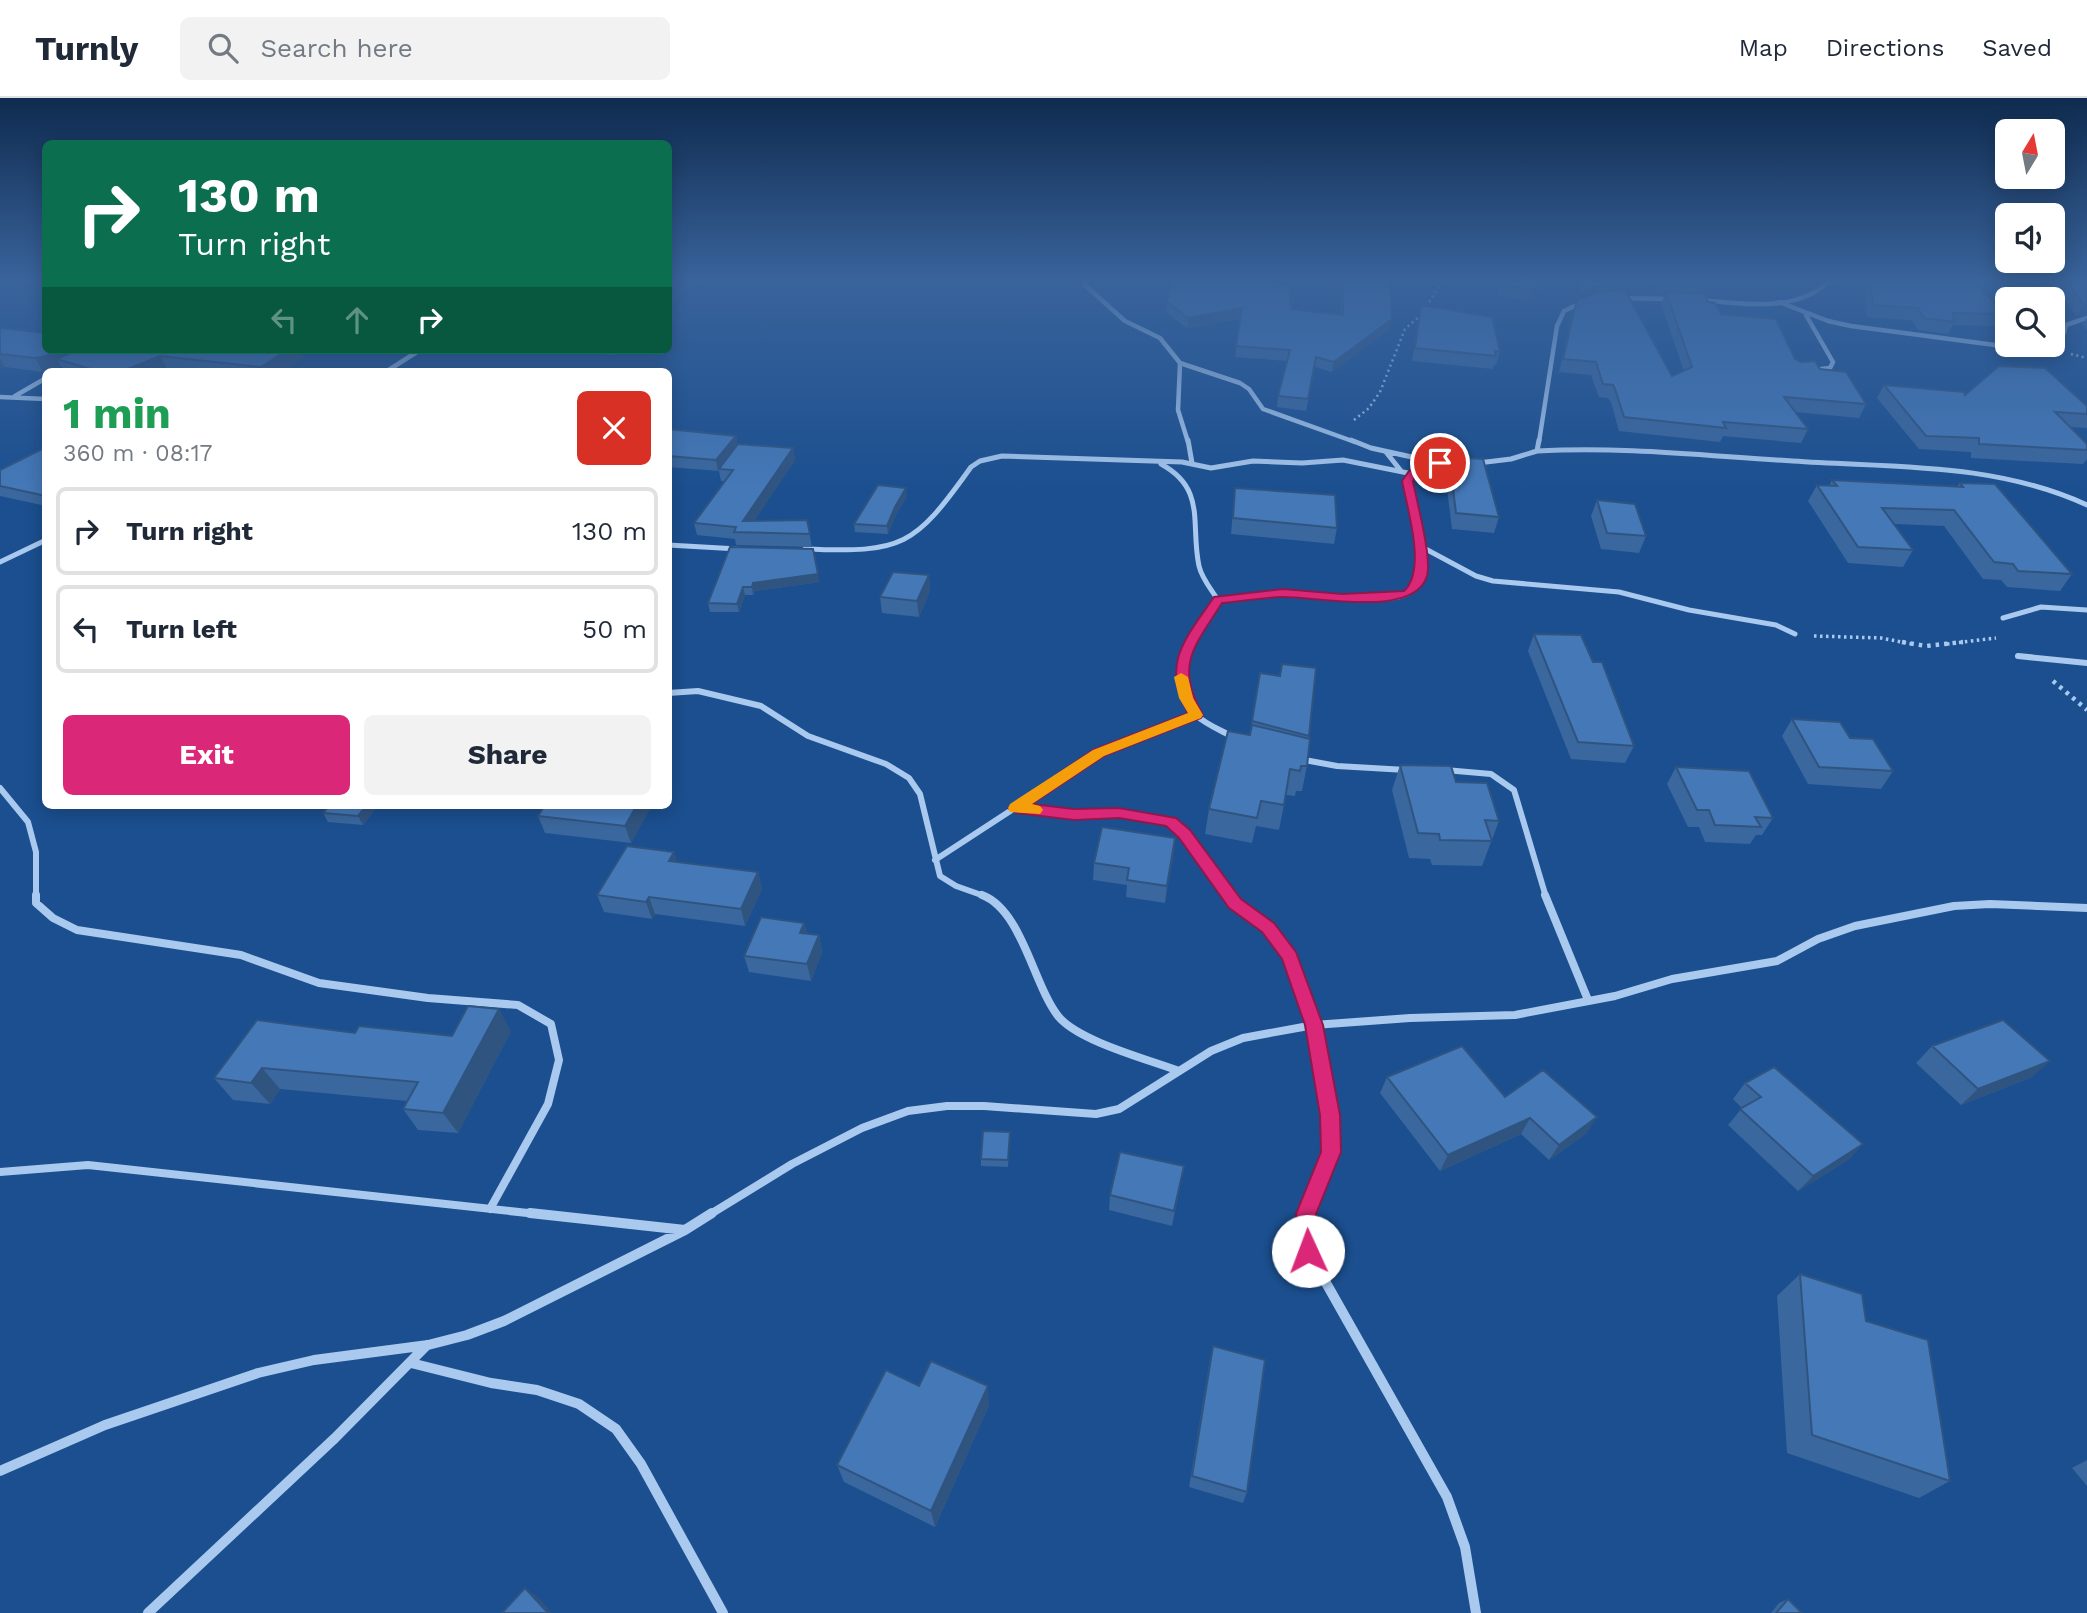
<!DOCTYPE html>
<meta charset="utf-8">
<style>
body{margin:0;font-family:"Work Sans",sans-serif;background:#f2f2f3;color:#1f2937;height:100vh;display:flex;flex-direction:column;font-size:26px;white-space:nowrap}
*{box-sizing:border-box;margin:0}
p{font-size:23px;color:#747a83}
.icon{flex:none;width:38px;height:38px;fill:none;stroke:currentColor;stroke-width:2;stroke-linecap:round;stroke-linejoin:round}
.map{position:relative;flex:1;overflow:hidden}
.sheet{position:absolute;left:42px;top:270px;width:630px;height:441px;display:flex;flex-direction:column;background:#fff;border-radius:10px;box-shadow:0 4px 18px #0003}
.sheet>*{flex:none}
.top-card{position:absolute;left:42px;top:42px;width:630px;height:214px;border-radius:10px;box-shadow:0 4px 18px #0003;background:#0b6e4f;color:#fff;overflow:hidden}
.needle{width:46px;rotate:10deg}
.tools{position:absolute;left:1995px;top:21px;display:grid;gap:14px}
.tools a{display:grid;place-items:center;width:70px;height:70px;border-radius:10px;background:#fff;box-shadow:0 4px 18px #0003;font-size:35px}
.pin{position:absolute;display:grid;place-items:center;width:60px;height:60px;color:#fff;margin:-30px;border:4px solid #fff;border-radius:50%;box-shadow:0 2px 7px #0007}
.me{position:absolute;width:77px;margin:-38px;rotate:358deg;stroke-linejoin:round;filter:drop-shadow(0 0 5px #0008)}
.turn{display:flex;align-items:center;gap:24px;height:147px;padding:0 21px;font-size:32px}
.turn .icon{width:91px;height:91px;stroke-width:2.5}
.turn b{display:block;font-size:49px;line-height:60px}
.lanes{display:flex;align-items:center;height:66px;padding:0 21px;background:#0003;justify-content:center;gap:35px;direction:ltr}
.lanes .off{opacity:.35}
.round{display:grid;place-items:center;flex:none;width:74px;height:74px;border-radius:10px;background:#f2f2f3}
.head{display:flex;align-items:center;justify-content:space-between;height:119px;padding:0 21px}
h1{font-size:42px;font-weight:700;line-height:52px;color:#1e9e55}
.cta{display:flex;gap:14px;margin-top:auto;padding:14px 21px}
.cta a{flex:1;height:80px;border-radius:10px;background:#db2777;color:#fff;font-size:28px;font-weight:700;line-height:80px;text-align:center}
.cta a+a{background:#f2f2f3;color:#1f2937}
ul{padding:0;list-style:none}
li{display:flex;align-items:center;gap:21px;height:88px;margin:0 14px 10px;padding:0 7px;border:4px solid #e0e1e3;border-radius:10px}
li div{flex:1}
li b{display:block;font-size:26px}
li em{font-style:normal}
header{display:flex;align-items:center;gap:42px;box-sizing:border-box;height:98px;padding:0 35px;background:#fff;border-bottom:2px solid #e0e1e3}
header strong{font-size:33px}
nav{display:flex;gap:38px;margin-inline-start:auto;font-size:24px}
.search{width:490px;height:63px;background:#f2f2f3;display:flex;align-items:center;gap:18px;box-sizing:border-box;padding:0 24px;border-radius:10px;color:#747a83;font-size:26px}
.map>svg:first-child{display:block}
</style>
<header>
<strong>Turnly</strong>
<div class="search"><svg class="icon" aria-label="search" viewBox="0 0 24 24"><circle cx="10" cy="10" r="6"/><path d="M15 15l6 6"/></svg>Search here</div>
<nav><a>Map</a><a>Directions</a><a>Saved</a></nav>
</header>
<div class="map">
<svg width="2087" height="1515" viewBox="0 0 2087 1515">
<rect width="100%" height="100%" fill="#1b4f8f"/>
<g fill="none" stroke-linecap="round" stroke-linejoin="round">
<!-- path-far2 -->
<path stroke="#a9c9ee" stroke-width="2.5" stroke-dasharray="2 3.5" stroke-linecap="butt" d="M2071,256l16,4
M1354,322l15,-12 11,-16 25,-63 16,-14 22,-35"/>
<!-- path-far1 -->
<path stroke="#a9c9ee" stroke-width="3.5" stroke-dasharray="2.5 3.5" stroke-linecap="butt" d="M1814,538l67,2 31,6
M1947,546l49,-6"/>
<!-- path -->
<path stroke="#a9c9ee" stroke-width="4.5" stroke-dasharray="3.5 5" stroke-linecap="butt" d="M1902,544l24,4 37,-4
M2053,583l34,29"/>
<!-- street-far4 -->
<path stroke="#a9c9ee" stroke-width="4.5" d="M1084,182l1,5 40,36 35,17 20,25 60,20 9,6 14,20 92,33
M1620,200l51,1
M1701,202c41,4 98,13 129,-20
M1779,204l49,19 23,5 182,24c18,-1 30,-6 33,-25l21,-7
M1806,217l27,47 -3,6 -18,2
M1180,265l-2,47 10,32
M387,273l33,-21
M15,298l31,-18
M0,299l46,2
M1539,344l18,-116 7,-15 17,-8"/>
<!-- street-far3 -->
<path stroke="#a9c9ee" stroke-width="5" d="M1188,342l4,23
M1351,342l20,8 68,15
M1537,353c85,-5 171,5 256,10 101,7 200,1 294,44
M1386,354l15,19
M1478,365l33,-4 26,-8 2,-11
M1161,366c46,25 29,60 38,102 3,13 12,23 19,34
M668,447l70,4
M1420,448l56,30 17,5 126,11 70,18 87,15 19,9
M805,451c98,4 109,-2 166,-82l9,-6 22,-5 180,6 29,6 42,-7 49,2 41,-3 70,14
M0,464l46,-22
M2003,520l38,-11 46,3
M1190,546l28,-44c21,-3 43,-7 65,-7 32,0 97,14 124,1 11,-6 14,-17 15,-28l-15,-85 22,-15 26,-3"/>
<!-- street-far2 -->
<path stroke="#a9c9ee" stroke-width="6" d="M1191,544c-13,20 -13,55 5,73 10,10 27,16 39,23
M2018,558l69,7
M668,595l30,-2 63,15 47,30 78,28 23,14 11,16 20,82 16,10 31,11
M1299,661l38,7 69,4
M1445,672l46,4 23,16 32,107
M0,690l28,34 8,30v45
M1016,710l58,7 45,-2 51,9 14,12 46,63
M935,762l164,-107 97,-38"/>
<!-- street-far1 -->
<path stroke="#a9c9ee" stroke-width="8" d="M36,797v8l17,15 24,12 164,25 78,28 109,15 90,7 33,19 8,36 -11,44 -58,105
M982,797c40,15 51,89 76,121 20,25 89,43 121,55
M1229,797l6,9 33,24 22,29 24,68 16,90 1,37 -25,63
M1545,797l43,105
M0,1074l88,-7 458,50
M709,1117l83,-51 70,-36 46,-17 39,-5h37l112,8 23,-5 92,-58 32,-13 71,-13 96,-7 105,-3 100,-19 57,-17 105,-18 41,-22 37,-13 99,-20 36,-2 97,4"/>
<!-- street -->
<path stroke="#a9c9ee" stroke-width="10" d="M530,1115l155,17
M1306,1115l2,38 139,246 18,50 11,66
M411,1265l80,20 46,7 42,14 37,25 25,35 82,149
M0,1373l105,-46 153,-52 56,-13 114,-15 39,-10 37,-14 181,-91 27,-17
M148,1515l187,-175 92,-93"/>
</g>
<!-- wall -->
<path fill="#3a679d" d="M1341,182h49v49l-58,43 -17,-5 -9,44 -29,-4 1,-11 9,-35 -52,-4 5,-38 -53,9 -21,-16 1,-10 107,-18 17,25 50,6z
M1496,182h49l-17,21 -30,-6z
M1580,182h35l3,6 -2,4 56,86 12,-5 -23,-67 4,-10h-7l-5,-14h46l2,5 -4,9 24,20 74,45 25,10 46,35 -7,14 -64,-6 13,17 -7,14 -78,-7 -3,6 -101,-11 -8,-29 -3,-4 -9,-1 -8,-22 -32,-3 14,-60 4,-12 1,-1 -2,1z
M1863,182h109l32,34 -6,12 -45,-1 -5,9 -30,-4 -6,-10 -45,-3z
M2048,182h39v35l-10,1z
M1421,207l79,47 -4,13h-2l-1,4 -81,-8z
M2087,220v12l-4,-6z
M0,230l46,22 258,7 -21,14h-104l-11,-1 -3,1h-101l-3,-5 -7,4 -11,2 -38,-5 -5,2z
M573,252h47l-4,5 -42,-3z
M1884,287l81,10 122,11v22l-17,-1 17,17v15l-4,5 -112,-6v-6l-52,-3 -42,-51z
M668,331l68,7 1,9 56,3 2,12 -41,61 53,-1 5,27 -76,-2 -1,-6 -38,-4 -3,-12 30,-42h-3l-2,-10 -51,-4z
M46,349v59l-46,-10v-26z
M1449,359l50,60 -5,16 -42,-4 -7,-56z
M1832,382l125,6 3,-3 112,91 -12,17 -53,-4 -6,-7 -18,-1 -39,-53 -50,-2 19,26 -10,17 -55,-4 -40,-62 9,-16 12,1z
M1235,390l102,40 -3,16 -103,-10z
M907,398l-11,19 -8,19 -33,-2 -1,-8z
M1597,402l49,36 -7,17 -38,-4 -10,-33z
M730,449l90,35 -65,9 -2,4h-8l-6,17h-29l-2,-9z
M929,477l1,16 -11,26 -37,-4 -2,-16z
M1534,536l100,112 -9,17 -54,-4 -43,-108z
M1316,570l-7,71 -2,27 -5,25h-6l-1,5 -9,-1 -7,35 -23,-4 -4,17 -47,-9 4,-25 41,-74 10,-62 19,3z
M1792,621l58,19 43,33 -12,18 -73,-5 -26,-48z
M1400,667l56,17 43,39 -17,45 -50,-1 -2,-6 -21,-1 -17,-68z
M1676,669l97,51 -11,17h-6l-6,9 -45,-2 -6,-15h-11l-21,-43z
M330,707h48l-15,20 -35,-3 -5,-9z
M652,707l-21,38 -86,-10 -7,-17z
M1175,740l-10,65 -39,-6 1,-12 -34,-5 1,-17z
M678,764l80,10 4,17 -17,37 -90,-12 -3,5 -48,-7 -7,-17z
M804,825l3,11 12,1 3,17 -11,29 -62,-9 -5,-16z
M511,933l-53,102 -40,-3 -15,-21 4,-8 -127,-12 -10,15 -37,-4 -19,-22 141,-45 97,3z
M1932,948l100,31 -71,28 -45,-42z
M1387,979l118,20 82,36 -38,27 -28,-26 -81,37 -60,-78z
M1745,985l118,61 -15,16 -50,31 -70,-66 14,-17 -9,-9z
M1010,1034l-2,35 -27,-1v-7z
M1181,1084l-9,44 -63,-16 1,-15z
M1800,1176l66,47 84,160 -31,17 -132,-45 -10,-157z
M1213,1248l34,146 -4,11 -54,-16 21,-128z
M919,1288l70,19 -54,122 -91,-45 -7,-17z
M2087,1362v26l-15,-18z
M1788,1501l14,14h-31l8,-10z"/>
<!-- shaded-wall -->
<path fill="#305480" d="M684,182h15l-31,26v-13z
M1540,182h5l-17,21 4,-11z
M1595,189l-2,7 -17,6 2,-7z
M2084,206h3v11l-10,1z
M1242,210l-2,11 -53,9 1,-10z
M1392,221l-2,10 -58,43 2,-10z
M58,252h37l-38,9 4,7 -7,4 -11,2 -8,-14z
M287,252h14l3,7 -21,14h-19l-3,-4z
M160,258l8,14 -3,1h-42z
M0,261l5,8 -5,2z
M736,338l2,10 -19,23 -1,2 -2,-11z
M793,350l2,12 -49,74 -3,-13z
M906,390l1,8 -11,19 -8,19 -1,-8 8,-19z
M818,476l2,8 -65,9 -2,4 -1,-8 1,-4z
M929,477l1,16 -11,26 -2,-16z
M743,489l2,8 -6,17 -2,-8z
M367,707h11l-15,20 -5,-9z
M637,707h15l-21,38 -6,-17z
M1175,740l-1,17 -9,48 2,-17z
M674,754l6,17 -11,-8z
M758,774l4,17 -17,37 -4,-17z
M649,799l6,17 -3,5 -6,-17z
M804,825l4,17 -8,-7z
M819,837l3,17 -11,29 -4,-17z
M499,911l12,22 -53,102 -15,-20z
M2050,963l-18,16 -71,28 17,-16z
M262,970l18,21 -10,15 -19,-21z
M1597,1019l-10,16 -38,27 10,-15z
M1530,1020l-9,16 -81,37 8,-16z
M1863,1046l-15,16 -50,31 15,-15z
M988,1288l1,19 -54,122 -4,-16z
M525,1490l13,9 14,16h-4z"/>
<!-- building -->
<path fill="#4478b7" stroke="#305480" stroke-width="2" d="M668,182h16l-16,13z
M1171,182h102l1,4 15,1 2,24 52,6v-35h47l2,39 -58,43 -18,-5 -8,42 -30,-3 12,-46 -54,-4 6,-38 -54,10 -21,-16z
M1500,182h40l-8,10 -31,-5z
M1581,182h34l3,6 -23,1 -17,6z
M1662,182h37l2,5 -39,-3z
M1870,182h102l32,34 -51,-1 1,9 -30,-4 -6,-10 -45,-3z
M2065,182h22v24h-3z
M1625,192l47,86 20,-9 -26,-75 39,2 3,8 7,1 6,11 55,5 19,40 6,3 14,-1 5,8 26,3 20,32 -82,-7 24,32 -85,-7 3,6 -102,-11 -9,-28 -2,-4 -10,-1 -7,-22 -33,-3 14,-59 22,-8z
M1421,207l71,12 8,35 -5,-1 1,5 -81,-8z
M0,230l46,5v17h12l-12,6 -11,2 -35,-4z
M77,252h210l-26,17 -101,-11 -37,15h-26l-40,-12z
M1999,268l46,2 42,38v8l-32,-2 32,32v6l-108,-6v-6l-53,-2 -42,-51 80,7 1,3z
M668,331l68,7 -20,24 -48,-4z
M738,346l55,4 -50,73 64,-1 3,14 -76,-2 2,-5 -42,-4 39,-53 -14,-1z
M46,349v49l-46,-10v-16z
M1449,359l34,2 16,58 -43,-4z
M1832,382l131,7 -3,-4 35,1 77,90 -54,-3 -5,-7 -19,-2 -40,-52 -72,-2 31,42 -55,-3 -41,-62 20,1z
M878,387l28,3 -11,19 -8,19 -33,-2z
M1235,390l100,7 2,33 -104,-10z
M1597,402l38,4 11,32 -39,-3z
M730,449l83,2 5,25 -65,9 -1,4h-9l-6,17 -29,-1z
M893,474l36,3 -12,26 -37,-4z
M1534,536l47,1 12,27h9l32,84 -56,-4z
M1282,566l34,4 -7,68 -57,-15 8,-48 20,3z
M1792,621l48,3 10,16 23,1 20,32 -74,-4z
M1252,627l58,14 -3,27h-6l-1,5 -10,-2 -6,36 -23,-4 -4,17 -48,-9 19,-78 22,4z
M1400,667l51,1 5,16 31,1 12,38 -14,-1 7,21 -52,-1 -1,-6 -21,-1z
M1676,669l73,4 24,47 -18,-1 6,10 -46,-2 -6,-15h-12z
M330,707h37l-9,11 -35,-3z
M545,707h92l-12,21 -87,-10z
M1102,729l73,11 -8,48 -40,-6 2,-12 -35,-5z
M627,748l47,6 -5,9 89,11 -17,37 -92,-12 -3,5 -49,-7z
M761,819l43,6 -4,10 19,2 -12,29 -63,-8z
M468,908l31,3 -56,104 -40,-4 15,-27 -156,-14 -11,15 -37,-5 43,-58 98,13 4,-7 93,10z
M2003,922l47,41 -72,28 -46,-43z
M1462,948l43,51 38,-27 54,47 -38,28 -29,-27 -82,37 -61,-78z
M1774,969l89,77 -50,32 -73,-67 21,-12 -16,-14z
M983,1033l27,1 -2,28 -27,-1z
M1120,1054l64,14 -10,45 -64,-16z
M1800,1176l62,20 4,27 62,19 22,141 -138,-46z
M1213,1248l52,14 -18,132 -55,-16z
M931,1263l57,25 -57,125 -94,-46 49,-95 33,16z
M525,1490l23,25h-46z
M1788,1501l14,14h-26z"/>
<!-- sky -->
<linearGradient id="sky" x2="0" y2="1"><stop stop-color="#0f2b4f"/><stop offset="0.46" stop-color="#39639b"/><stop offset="1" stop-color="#39639b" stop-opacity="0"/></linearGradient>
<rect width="2087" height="394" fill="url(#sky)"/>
<!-- route -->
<path fill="#db2777" stroke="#8e194d" stroke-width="2" d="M1436,363l9,2 -29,13 -3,5c4,22 19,76 14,95 -13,43 -111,20 -146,21 -19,1 -39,4 -59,6 -27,43 -48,62 -19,112l-2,3 -97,38 -72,48 42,5 45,-1 57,10 14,12 51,69 33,24 22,29 27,73 17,90 1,37 -25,62 2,37 -3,7 -7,3 -8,-3 -3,-7 -1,-37 25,-62 -1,-37 -15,-90 -23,-66 -20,-27 -33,-24 -50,-70 -13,-12 -47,-8 -45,2 -58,-7 -8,-5 85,-58 95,-37c-28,-49 -2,-75 26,-116l69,-8 59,5 62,-3c23,-21 3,-83 -2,-110l7,-10z"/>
<!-- slow -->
<path fill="#f59e0b" d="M1181,575l7,4 5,21 10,17 -2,3 -97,38 -72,48 8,2 3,4 -3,4 -30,-2 -2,-4 2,-4 83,-54 95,-37 -9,-15 -5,-21z"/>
</svg>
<div class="tools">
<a><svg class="needle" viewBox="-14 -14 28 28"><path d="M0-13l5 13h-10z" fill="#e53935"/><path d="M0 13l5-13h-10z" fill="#747a83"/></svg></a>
<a><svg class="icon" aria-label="sound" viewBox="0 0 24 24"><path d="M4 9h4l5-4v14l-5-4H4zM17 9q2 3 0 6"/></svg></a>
<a><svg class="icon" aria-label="search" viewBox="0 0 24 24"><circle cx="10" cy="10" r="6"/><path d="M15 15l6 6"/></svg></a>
</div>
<div class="pin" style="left:1440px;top:365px;background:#d93025"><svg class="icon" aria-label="arrive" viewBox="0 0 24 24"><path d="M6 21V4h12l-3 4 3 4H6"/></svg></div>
<svg class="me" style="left:1308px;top:1153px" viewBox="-20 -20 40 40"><circle r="19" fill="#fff"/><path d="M0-13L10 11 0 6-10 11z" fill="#db2777"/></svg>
<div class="top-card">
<div class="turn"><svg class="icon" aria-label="right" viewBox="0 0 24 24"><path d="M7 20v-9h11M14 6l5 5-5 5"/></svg><div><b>130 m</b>Turn right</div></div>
<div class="lanes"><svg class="icon off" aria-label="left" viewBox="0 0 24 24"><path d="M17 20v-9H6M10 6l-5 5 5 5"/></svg><svg class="icon off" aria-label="ahead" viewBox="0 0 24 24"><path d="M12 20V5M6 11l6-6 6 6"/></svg><svg class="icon" aria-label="right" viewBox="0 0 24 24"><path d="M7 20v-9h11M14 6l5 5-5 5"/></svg></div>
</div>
<section class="sheet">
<div class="head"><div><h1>1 min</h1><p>360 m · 08:17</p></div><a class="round" style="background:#d93025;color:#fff"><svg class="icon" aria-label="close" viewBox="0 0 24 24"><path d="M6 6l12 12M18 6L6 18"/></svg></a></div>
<ul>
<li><svg class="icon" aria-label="right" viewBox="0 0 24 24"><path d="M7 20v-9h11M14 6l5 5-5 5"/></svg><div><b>Turn right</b></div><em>130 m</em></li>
<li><svg class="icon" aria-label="left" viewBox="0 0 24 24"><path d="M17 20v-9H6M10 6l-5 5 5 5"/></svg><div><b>Turn left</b></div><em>50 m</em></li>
</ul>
<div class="cta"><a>Exit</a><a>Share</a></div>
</section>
</div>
